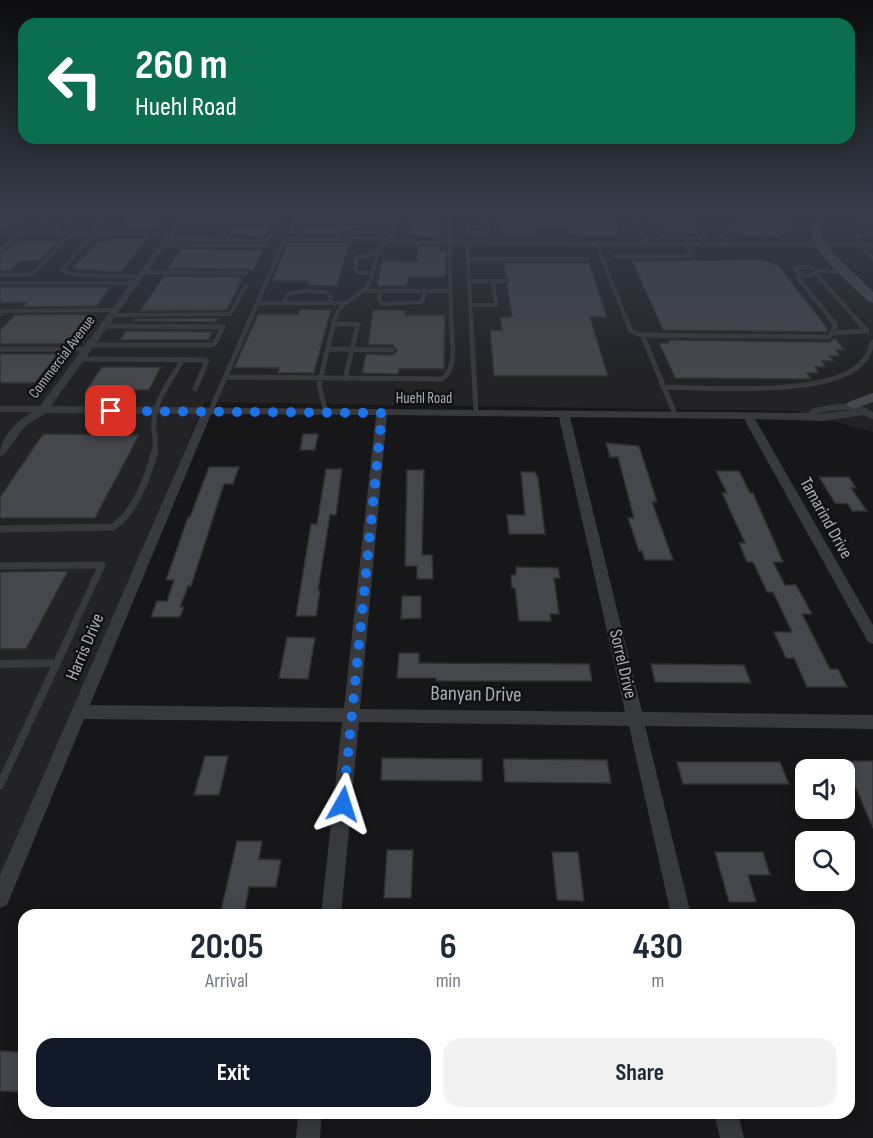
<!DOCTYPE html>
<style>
body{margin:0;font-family:"Sofia Sans Condensed",sans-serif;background:#f2f2f3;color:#1f2937;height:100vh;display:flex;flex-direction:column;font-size:22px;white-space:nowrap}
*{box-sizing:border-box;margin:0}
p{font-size:20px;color:#747a83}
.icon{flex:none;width:33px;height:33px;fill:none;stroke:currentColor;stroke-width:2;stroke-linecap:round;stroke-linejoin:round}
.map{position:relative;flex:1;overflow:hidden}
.side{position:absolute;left:18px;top:909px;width:837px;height:210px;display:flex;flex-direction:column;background:#fff;border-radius:18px;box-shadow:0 3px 15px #0003}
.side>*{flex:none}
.hud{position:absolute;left:18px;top:18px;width:837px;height:126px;border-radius:18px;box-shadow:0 3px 15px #0003;background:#0b6e4f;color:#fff;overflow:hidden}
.controls{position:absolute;left:795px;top:759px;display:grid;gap:12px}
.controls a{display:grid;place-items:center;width:60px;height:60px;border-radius:12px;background:#fff;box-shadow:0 3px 15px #0003;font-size:30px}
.pin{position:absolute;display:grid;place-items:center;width:51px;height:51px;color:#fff;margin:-26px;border-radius:12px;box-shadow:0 3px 9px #0006}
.me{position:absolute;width:66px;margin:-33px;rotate:6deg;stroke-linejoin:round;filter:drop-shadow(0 0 4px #0008)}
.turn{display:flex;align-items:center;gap:21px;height:126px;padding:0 18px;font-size:27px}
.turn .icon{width:78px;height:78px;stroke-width:2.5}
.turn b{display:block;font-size:42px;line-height:51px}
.eta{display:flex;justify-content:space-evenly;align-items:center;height:102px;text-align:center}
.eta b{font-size:36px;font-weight:700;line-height:42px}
.primary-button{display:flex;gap:12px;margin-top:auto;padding:12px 18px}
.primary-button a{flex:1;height:69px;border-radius:18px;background:#111827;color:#fff;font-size:24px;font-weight:700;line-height:69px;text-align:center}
.primary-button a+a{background:#f2f2f3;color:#1f2937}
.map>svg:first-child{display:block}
</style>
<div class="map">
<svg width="873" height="1138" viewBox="0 0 873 1138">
<rect width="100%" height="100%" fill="#171719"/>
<!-- built -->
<path fill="#232326" d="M0,215h873v217l-78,-21 -590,-9 -205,484z"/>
<!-- building -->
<path fill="#46474c" stroke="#313134" stroke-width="1.5" d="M0,215h26l-16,14h-10z
M133,215h33l-12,15 -34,-1z
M411,215h29v23l-30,-3z
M498,215h113l8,16h-3l2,5 -48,-1 -2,-7h-31l2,7h-37z
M657,215h29l13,19 -31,-1z
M752,215h45l-12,6 8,2 -6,3 8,2 -16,9 -8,-2 -24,1 -23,-7z
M271,225l-6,11 -36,-1 6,-9z
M304,225h50l-1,4 -12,1 -1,5h-36z
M112,238h36l-27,34 -49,-3 27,-28h11z
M18,241h40l-19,20h-19l-10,10h-10v-16z
M288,243h61l-12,43 -30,-1 2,-4h-37z
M418,246l21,1v4h7l-1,26h-37l-1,9h-30l5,-25 35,1z
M181,249l82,1 -10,21 -7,-2 -78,-1z
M763,260l15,5 50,64 -2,3 -163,-2 -31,-69z
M504,263h85l18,54h-17l18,59h-114l-4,-46h12l-2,-13h12l-5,-32 2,-5 -3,-3z
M164,276l79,1 -16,33 -87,1z
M0,287h110l-13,19 -74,1 4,-5 -27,1z
M300,309l31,1 -17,63h-36l1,-5h-45l24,-54h40z
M373,310h32v5h40l-1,54h-45l-1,5 -36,-1 4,-19 27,1 4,-4 -4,-6h-25z
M90,314l-24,30h-66v-14l15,-15z
M218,318l-2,4 -83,-1 1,-2z
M126,331l86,1 -4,8h-89z
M835,338l10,12h-9l4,6h-11l5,5h-12l4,6h-11l4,6h-12l4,6 -136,-1 -16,-35h10l-1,-3 161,2z
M0,354h58l-23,29h-35z
M102,367h59l-12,23h-63z
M43,434l96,1 -44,83h-95v-21z
M303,434h15l-3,16h-15z
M606,443l33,3 18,56h-5l21,58h-28l-3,-9h-3l-11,-33h6l-16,-61h-8z
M209,467h30l-6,17h-9l-33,102h-3l-8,21h4l-4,10h-29l6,-16h10l7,-21h-8l22,-63h2z
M326,469h16l-6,46h-6l-12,75h2l-4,26h-20l15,-92h6z
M407,470h17l-2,85h10l1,24h-16v-13h-12z
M716,471h23l11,22h3l30,69h-10l12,23h11l16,29h-10l28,55h8l9,18h-40l-13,-29h-8l-12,-26h18l-19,-40h-6l-14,-30h-6l-8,-19h6l-23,-50h5z
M521,472h14l3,6 7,56h-36l-2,-19h18z
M819,477h30l7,11h-5l16,23h-15l-4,-7 -13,-1z
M516,567l42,1 2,10h-6l5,36h-9l1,7h-32l-4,-33h-3l-1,-13h5z
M68,571l-42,78h-26v-77z
M402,596h19v22l-20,1z
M287,637l28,1 -7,41 -29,-1z
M399,653h20v10l170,1 3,17h-156v-3h-39z
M651,664l93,1 7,18 -96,-1z
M205,756h23l-9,39h-25z
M382,758l100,1v22l-101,-1z
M503,759l104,1 4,23 -106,-1z
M844,761h29v67l-19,-44 -10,-1z
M677,762h103l9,22h-106z
M237,841h25l-3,18 22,1 -5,27h-27l-5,28h-24z
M387,850h26l-2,48h-27z
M552,852h26l6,49 -27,-1z
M715,852h48l7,23h-22l8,27h-27z
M0,1051l24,1v40l-24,-1z"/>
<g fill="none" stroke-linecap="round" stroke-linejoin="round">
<!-- lane-far3 -->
<path stroke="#38393d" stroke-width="4" d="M204,215l39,2
M300,215h8
M449,215l2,104
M648,215l15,22 41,1
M691,215l15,21 -3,4
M707,215l21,29
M467,218h19l2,15h-20z
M32,233l20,-18
M52,233l20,-18
M90,233l18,-18
M94,233l-32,37 14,5 65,2
M300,233l-10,-1 5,-11 98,-1
M344,233l48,-2
M480,233v10
M856,235h17
M169,238l97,2 5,-2 7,-17 -97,1
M222,238l10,-16
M467,242l4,77
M596,243l30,76
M164,245l102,1
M820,245h41l-6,-19 5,-4h13
M873,246l-12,-1 12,14
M0,251l21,-18
M612,256h78l2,-1 -6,-11
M468,259h120
M802,267l11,1 5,6 -11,2 -12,-5 1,-3z
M818,271h25
M144,272l102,1
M371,273h-12l-4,-3 1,-13 19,-2
M0,275h31l41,-42
M803,275l-5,1 1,3 32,40
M817,275l39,44
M470,281h35
M0,283h136
M361,291h90
M380,291l-1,8 4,5 39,-2 3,-11
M258,303h87
M283,303l5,-9 14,-3 24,1 5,5 -2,6
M471,305h25l-3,-24
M0,314l3,-3 113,-1
M113,315l117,-1 16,-28
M250,319l35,-80h106
M335,319c4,-18 23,-20 33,-34 7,-11 5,-28 14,-41l6,-1"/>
<!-- lane-far2 -->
<path stroke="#38393d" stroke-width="5" d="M471,318l5,95
M626,318l5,13 10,4 188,2 7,-12 -6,-7
M334,324h24l-13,55
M832,333l35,-2 -12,-13
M644,339l31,75
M91,345h120l4,-2 8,-16 -118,-1
M0,349h87
M328,349l64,1
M80,359l125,1 2,1 -12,28
M225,377l217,2c17,-11 9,-43 9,-61
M663,387c46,0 175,12 202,-28 4,-5 6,-12 8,-17
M210,412l41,-94
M326,413l-7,-28 16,-67
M154,453c4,-16 -2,-21 0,-33 2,-22 19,-43 29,-61"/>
<!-- lane-far1 -->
<path stroke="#38393d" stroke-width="7" d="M0,529l113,-2c24,-17 34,-49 42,-76
M0,566l102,-1 -28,60"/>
<!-- lane -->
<path stroke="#38393d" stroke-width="8" d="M0,664l56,-1
M0,785l75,-161"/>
<!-- street -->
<path fill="#38393d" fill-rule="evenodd" d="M182,215h6l-137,191 757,7 3,-4c22,-5 43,-10 62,3v7l-10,-4 -39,6 -69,-2 118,206v19l-5,-2 -124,-223 -174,-2 72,295 231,3v14l-228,-3 46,189h-20l-42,-189 -270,-4 -18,193h-20l21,-193 -258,-3 -77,186 -7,3v-33l201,-461 -155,-1 -20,12 -22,30 -4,1c0,-19 16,-34 32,-44h-32v-6h40l126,-170 -166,-1v-4l169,1zM839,410h13l-34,4v-1zM211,414l165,1 -32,293 -254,-3zM387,415l172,2 66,295 -265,-3z
M390,215h6l-1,25 247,2 -14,-27h6l15,27 171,1 4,2 -4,2 -429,-3 -4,-2z
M298,1113h24l-2,25h-24z
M714,1113h24l6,25h-24z"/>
<!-- secondary -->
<path fill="#46484d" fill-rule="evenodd" d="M818,215h11l-9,14 2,10 12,15 39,38v11l-4,-1c-21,-21 -51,-42 -59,-71z
M873,393v9l-20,7 -7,-4 2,-3z"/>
</g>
<!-- sky -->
<linearGradient id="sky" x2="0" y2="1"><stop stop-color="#0d0d0e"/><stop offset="0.57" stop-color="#363c49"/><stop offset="1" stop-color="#363c49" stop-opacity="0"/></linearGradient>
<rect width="873" height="374" fill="url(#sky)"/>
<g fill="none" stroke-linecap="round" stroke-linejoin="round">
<!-- route -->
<path stroke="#1a73e8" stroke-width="10" stroke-dasharray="0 18" d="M111,411l271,2 -39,391"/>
</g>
<g text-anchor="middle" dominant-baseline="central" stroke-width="5" stroke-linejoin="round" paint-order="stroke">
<!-- far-street labels -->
<g font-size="15" fill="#a9afb8" stroke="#121214">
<text transform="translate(62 357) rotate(-53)">Commercial Avenue</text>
<text x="424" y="398">Huehl Road</text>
</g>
<!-- street labels -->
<g font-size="18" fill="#a9afb8" stroke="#121214">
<text transform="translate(826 518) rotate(61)">Tamarind Drive</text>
<text transform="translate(85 647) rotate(-67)">Harris Drive</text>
<text transform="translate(623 664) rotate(77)">Sorrel Drive</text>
</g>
<!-- near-street labels -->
<g font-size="21" fill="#a9afb8" stroke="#121214">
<text transform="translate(476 694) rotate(1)">Banyan Drive</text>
</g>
</g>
</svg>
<div class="controls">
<a><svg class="icon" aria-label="sound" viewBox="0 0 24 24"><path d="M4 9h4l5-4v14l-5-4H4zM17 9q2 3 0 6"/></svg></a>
<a><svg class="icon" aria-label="search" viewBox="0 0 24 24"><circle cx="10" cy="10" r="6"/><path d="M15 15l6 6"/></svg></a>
</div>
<div class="pin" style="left:111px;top:411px;background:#d93025"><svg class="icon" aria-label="arrive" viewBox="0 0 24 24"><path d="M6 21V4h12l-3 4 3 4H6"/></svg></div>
<svg class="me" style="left:343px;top:804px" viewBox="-20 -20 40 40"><path d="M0-17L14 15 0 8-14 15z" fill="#1a73e8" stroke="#fff" stroke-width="4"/></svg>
<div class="hud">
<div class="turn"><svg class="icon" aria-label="left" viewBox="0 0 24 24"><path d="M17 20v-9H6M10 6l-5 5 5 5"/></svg><div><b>260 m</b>Huehl Road</div></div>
</div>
<section class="side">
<div class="eta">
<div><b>20:05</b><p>Arrival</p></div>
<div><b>6</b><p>min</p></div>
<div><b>430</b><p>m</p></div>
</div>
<div class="primary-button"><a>Exit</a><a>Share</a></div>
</section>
</div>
